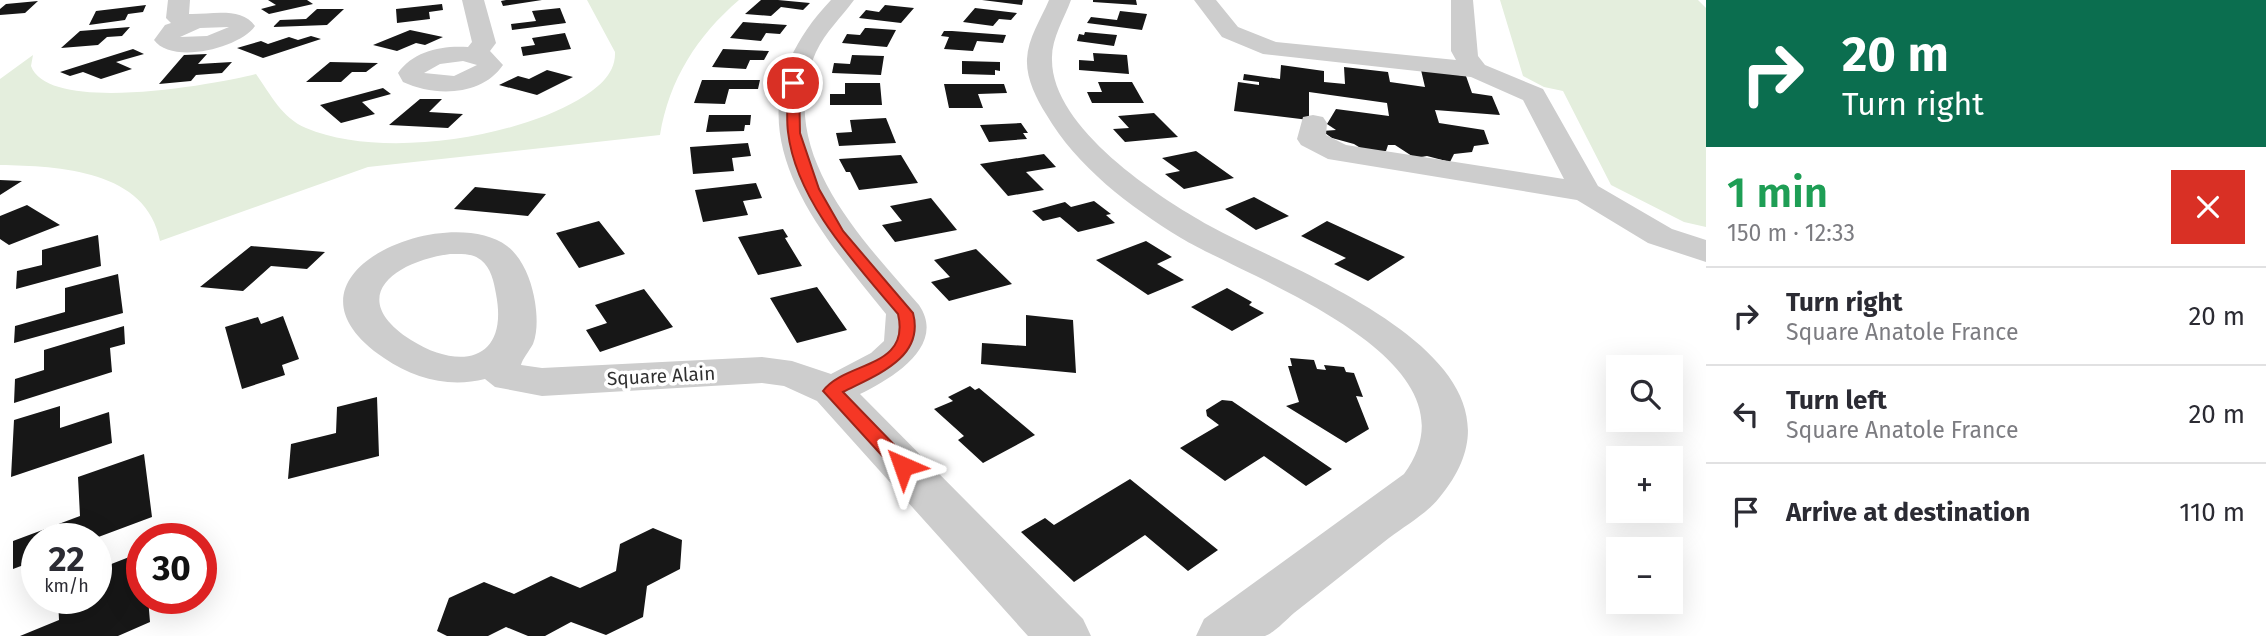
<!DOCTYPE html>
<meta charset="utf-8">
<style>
body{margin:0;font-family:"Fira Sans",sans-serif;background:#f7f7f7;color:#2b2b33;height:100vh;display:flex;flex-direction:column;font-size:26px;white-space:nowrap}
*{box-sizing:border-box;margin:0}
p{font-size:23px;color:#7c7c81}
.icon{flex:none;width:38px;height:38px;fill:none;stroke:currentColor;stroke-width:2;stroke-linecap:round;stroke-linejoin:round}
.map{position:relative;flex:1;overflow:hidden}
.sheet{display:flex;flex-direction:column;background:#fff;width:560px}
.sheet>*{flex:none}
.banner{background:#0b6e4f;color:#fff;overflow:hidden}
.fabs{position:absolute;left:1606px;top:355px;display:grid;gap:14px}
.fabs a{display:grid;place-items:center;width:77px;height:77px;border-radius:0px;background:#fff;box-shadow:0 7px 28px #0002;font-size:35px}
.speed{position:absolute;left:21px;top:523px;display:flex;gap:14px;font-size:35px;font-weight:700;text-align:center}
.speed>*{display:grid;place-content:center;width:91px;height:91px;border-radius:50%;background:#fff;box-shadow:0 7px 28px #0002;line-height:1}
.speed small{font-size:18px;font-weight:400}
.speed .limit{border:10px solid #d22;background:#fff;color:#111}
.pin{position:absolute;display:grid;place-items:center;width:60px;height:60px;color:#fff;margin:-30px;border:4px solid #fff;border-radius:50%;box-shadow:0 2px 7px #0007}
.me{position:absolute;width:77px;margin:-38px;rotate:317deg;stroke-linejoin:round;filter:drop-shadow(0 0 5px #0008)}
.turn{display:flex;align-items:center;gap:24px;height:147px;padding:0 21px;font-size:32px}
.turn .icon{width:91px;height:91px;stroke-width:2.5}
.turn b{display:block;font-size:49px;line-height:60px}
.round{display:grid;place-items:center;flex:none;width:74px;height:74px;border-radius:0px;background:#f7f7f7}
.overview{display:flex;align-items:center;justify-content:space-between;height:119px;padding:0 21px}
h1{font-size:42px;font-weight:600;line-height:52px;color:#1e9e55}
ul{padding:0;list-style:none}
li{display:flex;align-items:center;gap:21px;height:98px;padding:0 21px;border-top:2px solid #e1e1e2}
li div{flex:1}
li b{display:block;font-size:26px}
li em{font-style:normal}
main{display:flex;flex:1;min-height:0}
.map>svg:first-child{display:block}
</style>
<main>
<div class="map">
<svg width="1706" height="636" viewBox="0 0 1706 636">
<rect width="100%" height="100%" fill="#fff"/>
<!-- green -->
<path fill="#e4eedd" d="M587,0h152c-42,36 -70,80 -79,135l-292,32 -208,74c-13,-71 -101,-75 -160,-76v-86l33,-24 -2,11c18,49 186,18 225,8 15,21 26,44 50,54 73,31 205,11 272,-28 18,-11 38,-25 37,-48z
M1500,0h198l8,8v219l-22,-5 -73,-37 -48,-94 -19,-4 -21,-11z"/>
<!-- building -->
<path fill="#171717" d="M268,0h39l6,4 -44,10 -8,-5 15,-4z
M542,0l-39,6 -2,-5 5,-1z
M761,0h17l32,3 -7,7 -22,-3 -10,9 -26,-2z
M982,0h41l-1,5z
M1093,0h43l1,5 -44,-3z
M38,1l-13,12 -25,2v-6l6,-5z
M442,4l1,6 -14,2 1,7 -33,4 -1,-14z
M146,5l-3,7 -15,2 -3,6 -36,5 7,-14z
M885,5l29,3 -13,15 -42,-5 7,-8 13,2z
M560,8l6,15 -54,7 -1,-6 25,-3 -4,-10z
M975,8l42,5 -6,7 -12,-1 -6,7 -30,-4z
M317,9h27l-17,16 -54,2 7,-7 26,-1z
M1120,11l27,3 -5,16 -55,-7 4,-6 26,3z
M743,22l44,3 -7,9 -14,-1 -5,8 -31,-3z
M130,27l-8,9 -15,1 -9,8 -37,3 19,-17z
M865,28h3l28,2 -9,17 -45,-4 5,-9 13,1z
M410,30l33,7 -18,8 -9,-2 -19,8 -24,-6z
M944,31h8l54,4 -3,8 -26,-2 -4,10 -29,-2 5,-12 -8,-1z
M1085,32l32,3 -3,11 -37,-5 2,-7 5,1z
M565,33l6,16 -48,7 -2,-9 14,-2 -3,-7z
M311,36l10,3 -58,19 -26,-10 24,-7 7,3 21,-7 9,3z
M133,49l11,5 -28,8 16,7 -31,10 -18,-7 -13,4 -10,-4z
M723,49l46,2 -5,9h-14l-4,9 -34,-2z
M1093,53l34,2 2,19 -50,-4v-10l15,1z
M207,54l-9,10 34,-2 -10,11 -26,2 -5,6 -32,3 25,-29z
M852,55l32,1 -3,19 -49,-2 2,-10 16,1z
M962,61l38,1v9l-5,-1v5l-33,-1z
M330,62l48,1 -12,9h-14l-11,10h-35z
M1281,65l43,6v11l21,2 -1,-17 44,5 2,10 35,5 -4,-17 45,6 6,17 20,3 8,19 -65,-5 4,13 45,7 5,14 -15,2 -2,6 -18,2 -4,8 -23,-6 -12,2 -20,-13h-7l-2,6 -19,1 -13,-8 -22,-6 -10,-7 14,-1 -9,-6 9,-15 53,7 -2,-13 -78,-11v28l-75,-9 4,-29 21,3v-3l-16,-2 1,-6 36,5z
M547,70l26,7 -36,18 -38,-10 19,-9 11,3z
M702,80h58l-2,9h-29l-4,15 -31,-1z
M1098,82h34l12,21h-52l-5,-11h15z
M845,83h35l2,22h-52v-11h15z
M944,84h60l3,9 -29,1 5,14h-34z
M383,88l8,6 -29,8 13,12 -34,9 -21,-18z
M420,99h22l-13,13 34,2 -15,14 -59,-3z
M1154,113l24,24 -53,5 -12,-13 16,-1 -11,-12z
M709,115h42l-1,10h-5l-1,6 -38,1z
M886,118l10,25 -57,3 -3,-13 16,-1 -2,-12z
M1021,123l7,10h-5l4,6 -38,3 -9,-17z
M748,143l3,13 -19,2 2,13 -41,3 -3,-27z
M1196,151l38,27 -50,11 -19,-15 15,-3 -18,-13z
M1044,154l12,13 -30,5 18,18 -36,6 -28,-32z
M901,155l17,28 -59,7 -9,-18h-4l-7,-13z
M0,180l22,1 -22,14z
M756,183l6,15 -19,3 5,14 -45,7 -8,-32z
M475,187l71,7 -18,22 -74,-7z
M1254,197l35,19 -33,14 -31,-21z
M931,198l26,32 -62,12 -13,-17 20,-4 -12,-15z
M1094,201l17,13 -5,1 9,8 -37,9 -18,-15 -17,4 -11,-10 33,-9 6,5z
M27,205l33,20 -51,20 -9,-6v-23z
M599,221l26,33 -46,14 -23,-35z
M1327,221l78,36 -37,24 -34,-17 12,-6 -45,-22z
M783,229l5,8 -3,1 17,28 -44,9 -20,-38z
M98,235l3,31 -85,23 1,-18 25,-6v-15z
M1146,241l26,16 -15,7 27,16 -36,15 -52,-35z
M251,246l74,6 -18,17 -36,-3 -28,25 -43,-4z
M976,249l36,35 -63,17 -18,-19 19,-5 -16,-17z
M118,274l5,39 -109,30 1,-17 50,-14v-24z
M817,287l30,43 -50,13 -27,-45z
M1227,288l25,14 -3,3 15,8 -32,18 -41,-24z
M644,289l29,38 -73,25 -14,-22 21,-7 -12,-18z
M1026,315l47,5 3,53 -95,-9 1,-21 44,3z
M283,316l16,43 -17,6 3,10 -43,14 -17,-62 33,-10 3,7z
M124,326l1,18 -15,4 2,24 -98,31 1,-24 29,-9v-20z
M1290,358l24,2 3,9 9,1 -2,-5 20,2 2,5 8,1 9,24 -7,-1 13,33 -23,14 -60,-37 13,-4 -11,-36h4z
M970,386l5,4 4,-2 56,47 -52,28 -25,-23 6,-4 -30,-27 19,-8 -5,-4z
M377,397l2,59 -91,23 3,-35 45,-11 1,-26z
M1222,400l10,1 100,68 -26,17 -42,-30 -39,25 -45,-33 39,-23 -12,-9 -1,-6z
M60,406v22l49,-16 3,31 -101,34 3,-57z
M144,454l8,63 -59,22h-56v21l-24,9v-28l67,-25 -2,-39z
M1130,479l88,71 -30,21 -43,-36 -71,47 -53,-50 24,-14 9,7z
M653,528l29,12 -2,29 -33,17 -4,31 -37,18 -35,-13 -26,14h-17l-22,-9 -18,9h-41l-10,-5 12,-33 35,-16 30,12 37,-18 29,12 36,-17 4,-27z
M142,552v46h6l2,24 -32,14h-98l39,-16 -1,-22h38v-28z"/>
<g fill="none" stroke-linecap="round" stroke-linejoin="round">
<!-- minor -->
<path fill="#cdcdcd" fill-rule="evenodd" d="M168,0h22l-1,14c20,1 52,-8 66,12 -15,22 -83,39 -101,14l11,-15 6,-2 -5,-5zM229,27l-22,9 -27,1 20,-9z
M462,0h22l12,43 -6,8 13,14c-21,31 -68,32 -100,17l-5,-9c15,-22 44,-28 70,-26l4,-5zM463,61l14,4 -23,11 -30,-3 16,-9z
M831,0h23c-13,18 -28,31 -38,52 -43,98 45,186 103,253 28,41 -28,74 -59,89l223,225 8,17h-63l-211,-235 -33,-15 -22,-3 -220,13 -47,-9 -10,-8c-35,9 -71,0 -101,-21 -122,-83 62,-157 123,-112 16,12 25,36 28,56 2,13 3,29 -2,42 -4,7 -11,16 -12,21l21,3 220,-11 30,4 39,13 40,-21 13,-12 2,-27c-80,-98 -165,-198 -55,-314zM450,254c11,0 22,-1 31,6 10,8 13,22 15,34 13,67 -36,77 -85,46 -67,-43 -15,-79 39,-86z
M1049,0h22c-7,19 -20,39 -19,60 0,68 106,137 158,166 85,47 344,136 229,272 -13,16 -34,28 -50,40 -32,25 -63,50 -95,75 -8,7 -20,20 -29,23 -15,0 -52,0 -69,0l8,-17 200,-145c84,-114 -153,-194 -223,-236 -52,-32 -104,-71 -135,-124 -10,-16 -20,-36 -19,-55 1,-21 14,-40 22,-59z
M1194,0h22l22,27 38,15 180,18 -5,-9v-51h22l5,56 7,9 58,24 55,97 74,43 34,11v22l-58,-19 -71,-43 -249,-41 -27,-14 -4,-6 6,-22 10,-2 10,2 4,6 -1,12 20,10 218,34 -41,-79 -52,-23 -208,-23 -41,-17z"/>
</g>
<!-- route -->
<path fill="#f53725" stroke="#9f2418" stroke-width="2" d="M793,80l6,3 1,50 19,56 24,42 70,82c12,45 -37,62 -70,79l67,69 3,5 -3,5h-14l-73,-80c22,-30 88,-22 75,-77 -43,-51 -102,-113 -110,-182 -2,-16 0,-33 0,-49z"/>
<g text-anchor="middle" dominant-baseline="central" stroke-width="7" stroke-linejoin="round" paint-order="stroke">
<!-- street labels -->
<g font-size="19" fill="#303030" stroke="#fff">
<text transform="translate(661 376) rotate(-3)">Square Alain</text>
</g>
</g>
</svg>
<div class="fabs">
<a><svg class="icon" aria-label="search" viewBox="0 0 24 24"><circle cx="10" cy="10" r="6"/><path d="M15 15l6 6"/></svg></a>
<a>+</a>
<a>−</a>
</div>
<div class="speed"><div>22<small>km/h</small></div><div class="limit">30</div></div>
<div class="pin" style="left:793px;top:83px;background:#d93025"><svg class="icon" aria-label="arrive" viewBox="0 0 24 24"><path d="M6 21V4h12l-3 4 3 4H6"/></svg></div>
<svg class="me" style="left:903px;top:466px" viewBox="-20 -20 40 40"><path d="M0-17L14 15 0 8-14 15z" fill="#f53725" stroke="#fff" stroke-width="4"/></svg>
</div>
<section class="sheet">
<div class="banner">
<div class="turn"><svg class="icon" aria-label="right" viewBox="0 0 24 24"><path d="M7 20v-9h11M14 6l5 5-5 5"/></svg><div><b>20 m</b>Turn right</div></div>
</div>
<div class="overview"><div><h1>1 min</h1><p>150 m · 12:33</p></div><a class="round" style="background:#d93025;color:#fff"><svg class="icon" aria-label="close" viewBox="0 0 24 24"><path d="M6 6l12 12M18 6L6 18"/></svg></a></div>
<ul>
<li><svg class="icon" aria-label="right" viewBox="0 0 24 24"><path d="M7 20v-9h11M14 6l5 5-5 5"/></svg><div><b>Turn right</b><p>Square Anatole France</p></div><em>20 m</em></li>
<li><svg class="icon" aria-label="left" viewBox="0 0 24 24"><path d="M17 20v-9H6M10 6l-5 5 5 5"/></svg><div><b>Turn left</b><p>Square Anatole France</p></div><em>20 m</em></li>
<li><svg class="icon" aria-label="arrive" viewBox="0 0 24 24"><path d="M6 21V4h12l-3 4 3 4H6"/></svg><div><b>Arrive at destination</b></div><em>110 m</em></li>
</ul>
</section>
</main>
